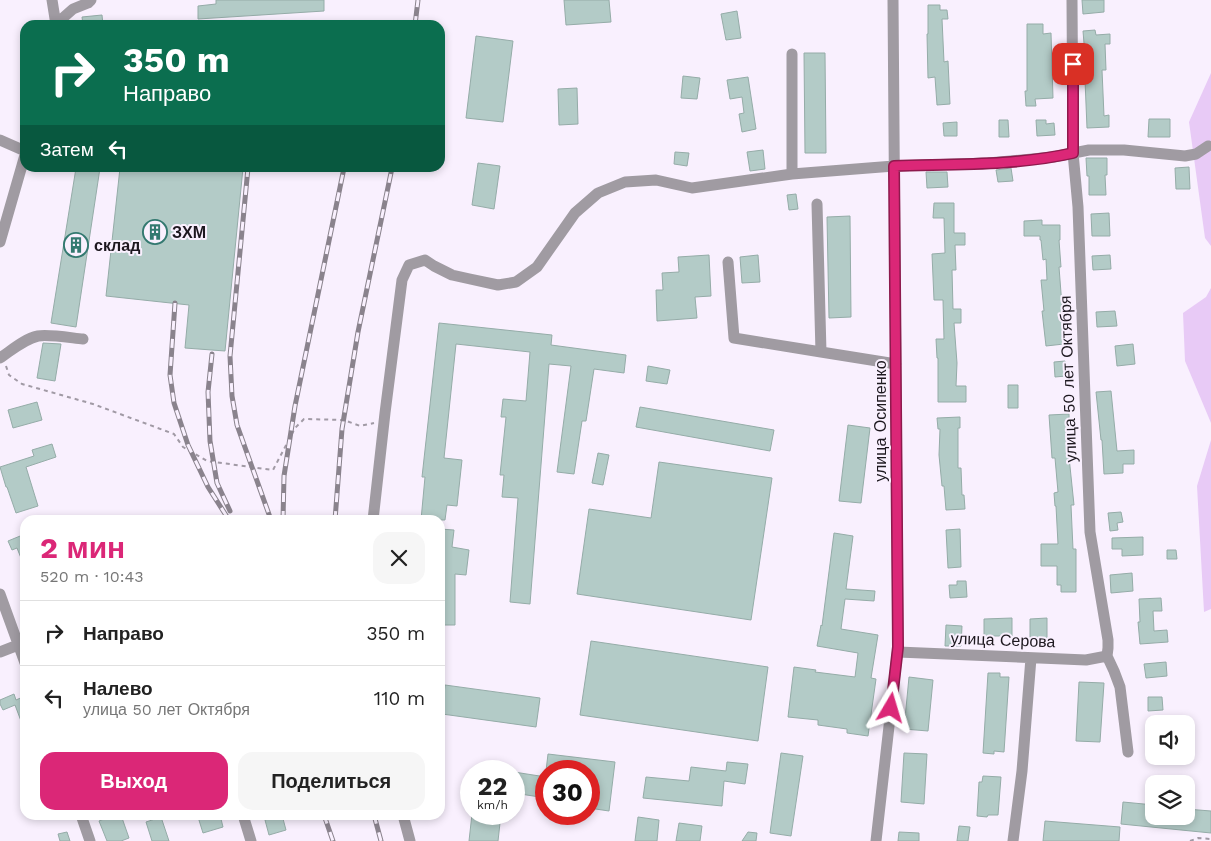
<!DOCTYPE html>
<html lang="ru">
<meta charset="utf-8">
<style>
body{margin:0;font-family:"Work Sans",sans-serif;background:#f6f6f6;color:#222;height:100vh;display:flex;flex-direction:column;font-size:19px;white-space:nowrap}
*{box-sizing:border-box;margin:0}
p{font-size:16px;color:#767676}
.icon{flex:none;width:28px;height:28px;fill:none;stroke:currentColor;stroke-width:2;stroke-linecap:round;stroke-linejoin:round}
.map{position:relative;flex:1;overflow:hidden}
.side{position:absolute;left:20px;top:515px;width:425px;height:305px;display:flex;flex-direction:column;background:#fff;border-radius:15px;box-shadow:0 2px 8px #0003}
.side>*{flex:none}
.banner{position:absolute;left:20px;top:20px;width:425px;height:152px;border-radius:15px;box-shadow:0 2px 8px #0003;background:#0b6e4f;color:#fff;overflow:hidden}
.tools{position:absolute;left:1145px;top:715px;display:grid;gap:10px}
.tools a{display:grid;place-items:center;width:50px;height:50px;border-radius:10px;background:#fff;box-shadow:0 2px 8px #0003;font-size:25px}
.speed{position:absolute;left:460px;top:760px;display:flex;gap:10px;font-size:25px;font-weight:700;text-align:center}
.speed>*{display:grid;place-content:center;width:65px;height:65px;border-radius:50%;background:#fff;box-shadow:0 2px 8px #0003;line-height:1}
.speed small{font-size:12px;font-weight:400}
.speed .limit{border:8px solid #d22;background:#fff;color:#111}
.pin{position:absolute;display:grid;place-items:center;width:42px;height:42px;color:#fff;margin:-21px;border-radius:10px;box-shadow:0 2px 8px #0006}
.me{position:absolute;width:55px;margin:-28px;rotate:7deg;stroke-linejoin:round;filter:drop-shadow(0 0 4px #0008)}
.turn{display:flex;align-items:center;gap:18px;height:105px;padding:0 20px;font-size:22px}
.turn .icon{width:65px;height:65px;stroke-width:2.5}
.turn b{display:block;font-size:35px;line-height:42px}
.then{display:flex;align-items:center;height:48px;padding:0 20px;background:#0003;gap:10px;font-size:19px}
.round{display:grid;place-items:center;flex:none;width:52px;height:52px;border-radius:15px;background:#f6f6f6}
.overview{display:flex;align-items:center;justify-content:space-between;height:85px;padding:0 20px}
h1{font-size:30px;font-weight:700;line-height:38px;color:#db2777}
.button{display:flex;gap:10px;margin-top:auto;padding:10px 20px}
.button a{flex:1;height:58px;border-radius:15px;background:#db2777;color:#fff;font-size:20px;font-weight:700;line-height:58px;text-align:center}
.button a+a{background:#f6f6f6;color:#222}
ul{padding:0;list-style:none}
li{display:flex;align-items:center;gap:15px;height:65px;padding:0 20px;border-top:1px solid #e0e0e0}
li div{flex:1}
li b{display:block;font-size:19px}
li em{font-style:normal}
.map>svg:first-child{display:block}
</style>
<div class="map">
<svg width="1211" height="841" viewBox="0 0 1211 841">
<rect width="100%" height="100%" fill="#f9f0fe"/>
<!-- green -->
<path fill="#e8caf6" d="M1211,73v173l-6,-8 -16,-116z
M1211,288v135l-26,-62 -2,-48 23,-16z
M1211,440v169l-7,3 -7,-126z"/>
<!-- building -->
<path fill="#b3cbc7" stroke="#95aca8" d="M216,0h108v11l-126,8v-13l18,-2z
M564,0h45l2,22 -45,3z
M1082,0h22v12l-21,2z
M928,5h12v5h7l1,9h-6l2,43 4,-1 2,43 -13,1 -2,-28 -7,1 -1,-44h1z
M737,11l4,27 -15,2 -5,-26z
M102,15l1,10h-20l-1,-8z
M1027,24h16v10l8,-1 2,65 -18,1 1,7h-10l-1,-15h2z
M1095,30l1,5 14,-1v10h-5l1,26h-4l2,46 5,-1v12l-22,1 -2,-48h2l-4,-49z
M476,36l37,5 -10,81 -37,-4z
M804,53h21l1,100h-21z
M683,76l17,2 -3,21 -16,-1z
M748,77l8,52 -14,3 -3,-18 5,-1 -2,-16 -12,2 -3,-19z
M577,88l1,36 -19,1 -1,-36z
M1149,119h21v18h-22z
M999,120h9l1,17h-10z
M1036,120h10v4l8,-1 1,12 -18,1z
M957,122v14h-13l-1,-13z
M763,150l2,19 -15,2 -3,-19z
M675,152l14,1 -2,13 -13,-2z
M1086,158h21v17h-2l1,20h-17v-19h-2z
M478,163l22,3 -6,43 -22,-4z
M1189,167l1,22h-14l-1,-21z
M76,168h24l-24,159 -25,-4z
M120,168h123l-18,183 -40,-3 4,-43 -83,-9z
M1011,168l2,13 -15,1 -2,-12z
M926,172h21l1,15 -21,1z
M796,194l2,15 -9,1 -2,-15z
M934,203h20v30h11v12h-10l1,25h-4l1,39h8v14h-7l3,40 -1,23h10v16h-28v-44h-1l-1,-19h8l-1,-39h-9l-2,-46 13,-1 -1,-35h-11z
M1109,213l1,23h-18l-1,-22z
M850,216l1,101 -22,1 -2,-101z
M1042,220v5h18v15h-1l2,27h-2l3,39 2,-1 1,18 -2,1 1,20 -18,2 -4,-35h2l-3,-31h6l-1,-21 -3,1 -2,-20h-1v-4h-16v-15z
M709,255l2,41 -16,1 2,21 -40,3 -1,-31h7l-1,-17 17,-1 -1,-15z
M758,255l2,27 -18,1 -2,-26z
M1110,255l1,14 -18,1 -1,-14z
M1115,311l2,15 -20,1 -1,-15z
M439,323l113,12 -1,10 75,10 -2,18 -30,-4 -8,52h-4l-8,53 -17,-2 14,-106 -22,-2 -19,240 -20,-2 8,-104 -16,-1 2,-22h-4l6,-58h-5l2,-18 23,2 4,-49 -74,-8 -12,114 18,2 -5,46 -10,-1 -2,15h-24l4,-43h-3z
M43,343l18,1 -6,37 -18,-3z
M1133,344l2,20 -18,2 -2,-20z
M1065,361l1,15 -11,1 -1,-15z
M648,366l22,4 -3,14 -21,-3z
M1008,385h10v23h-10z
M1111,391l6,60 17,-1v14h-11v9l-19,1 -2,-34h-1l-5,-48z
M37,402l5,18 -29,8 -5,-18z
M640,407l134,23 -4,21 -134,-24z
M1069,414l1,43h-1l5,48h-3l2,44h3v43h-15v-7h-4v-19h-16v-22h17l-2,-38h-1l-1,-13 4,-1 -3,-34h-3l-3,-43z
M960,417v11h-2v40h3l1,27h2l1,14 -19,1 -2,-24h-2l-3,-31 1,-26h-2l-1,-11z
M848,425l22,3 -9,75 -22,-2z
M52,444l4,13 -30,10 12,39 -22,7 -9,-26h-1l-6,-20 34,-11 -2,-6z
M598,453l11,2 -6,30 -11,-2z
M659,462l113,16 -21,142 -174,-26 12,-85 62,9z
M1121,512l2,10 -6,1 1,7 -8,1 -2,-18z
M440,529l14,1 -2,17 17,3 -3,25 -11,-1v51h-15z
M960,529l1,38 -13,1 -2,-38z
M834,533l19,3 -7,53 29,2 -1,10 -29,-2 -4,30 37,6 -7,43 5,1 -8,57 -21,-3v-4l-29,-4v-5l-30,-3 6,-50 22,3 -1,2 40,5 3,-24 -41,-7 4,-21 1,1z
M25,534v34l-8,-20 -5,2 -4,-9z
M1143,537v18l-21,1v-7h-10v-11z
M1167,550h9l1,9h-10z
M1132,573l1,18 -22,2 -1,-18z
M957,581h9l1,16 -17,1 -1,-13h8z
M1161,598l1,13h-9l1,20 13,-1 1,12 -28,2 -2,-22h2l-1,-23z
M1012,618v18h-28v-17z
M1047,618v20l-17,1v-20z
M946,625l16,1 -1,20h-16z
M591,641l177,26 -10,74 -178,-26z
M1166,662l1,14 -21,2 -2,-14z
M988,673h12v4h9l-5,75 -10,-1v3l-11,-1z
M909,677l24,3 -5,51 -24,-2z
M1079,682l25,1 -4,59 -24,-1z
M445,685l95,13 -4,29 -94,-13z
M14,694l2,6 9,-4v33h-1l-9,-24 -12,5 -3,-6v-4z
M1148,697h14l1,13 -15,1z
M781,753l22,3 -12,80 -21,-3z
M904,753l23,1 -3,50 -23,-2z
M548,754l67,8 -6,49 -20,-3v-37h-43z
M727,762l21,2 -3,20 -21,-3 -2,25 -79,-8 3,-21 43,4 2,-14 35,4z
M514,772l32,5v21l-32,-5z
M983,776l18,1 -3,38h-10l-1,2 -10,-1 2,-34h3z
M1123,802l31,3v11h32v-7l25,2v22l-90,-9z
M472,814h29l-3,27h-29z
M114,815h7l8,23 -8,3h-14l-8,-20z
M207,815h13l3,12 -20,6 -5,-16z
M282,815l4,15 -17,5 -4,-15z
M161,817l8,24h-17l-6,-19z
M638,817l21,3 -2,21h-22z
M1045,821l75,6 -1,14h-76z
M679,823l23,3 -2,15h-24z
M959,826l11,1 -2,14h-11z
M67,832l3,9h-10l-2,-7z
M748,832l9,1 -1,8h-14z
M899,832l20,1v8h-21z"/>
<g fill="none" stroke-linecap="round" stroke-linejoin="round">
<!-- path -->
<path stroke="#a19aa5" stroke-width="2" stroke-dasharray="4 4" stroke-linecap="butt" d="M6,366l3,9 13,9 71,20 81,30 9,13 24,14 66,9 22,-42 9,-9 40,1 16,6 14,-3
M1190,841l8,-3 13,1"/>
<!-- minor -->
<path stroke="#a09ba2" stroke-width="11" d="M52,0l4,25
M1072,0l1,153 5,54 12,325 18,108v8l-1,8 7,15 6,16 8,65
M56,24l17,-15 15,-6 3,-3
M792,54v120
M0,140l25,11
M817,204l4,148 75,12
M0,242l25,-87
M728,262l6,76 87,14
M0,358c12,-8 24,-19 38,-22 10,-2 34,2 45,3
M373,520l12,-107 17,-133 7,-15 16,-5 9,6 18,9 18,4 28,6 18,-3 21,-15 38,-54 23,-20 27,-11 31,-2 36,8 100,-14 102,-8 94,-3 65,-6 36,-7h35l61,6 11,-2 12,-8
M0,594l25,69
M0,652l18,-7
M898,652l188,8 21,-4
M81,815l9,26
M243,815l8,26
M403,815l7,26
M876,841l22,-194 -5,-647
M1013,841l9,-70 9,-113"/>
<defs>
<path id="rail" d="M332,23v2
M415,25l3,-25
M248,168l-18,188 2,40 5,29 34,95
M175,303l-5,72 4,28 14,42 20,42 21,33
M212,354l-4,38 2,49 7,42 13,28
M283,520l1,-44 11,-70 49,-238
M335,520l7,-91 16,-97 34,-164
M324,815l9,26
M374,815l7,26"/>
</defs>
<!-- rail casing -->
<use href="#rail" stroke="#8a838d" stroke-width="5"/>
<!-- rail -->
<use href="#rail" stroke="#f9f0fe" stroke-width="3" stroke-dasharray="9" stroke-linecap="butt"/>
</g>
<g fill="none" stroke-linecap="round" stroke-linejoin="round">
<defs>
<path id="route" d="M891,708l7,-61 -4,-481c60,-2 121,0 179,-13v-89"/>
</defs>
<!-- route casing -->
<use href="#route" stroke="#8e194d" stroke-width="12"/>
<!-- route -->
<use href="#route" stroke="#db2777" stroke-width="9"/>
</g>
<!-- icons -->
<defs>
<symbol id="building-ring" viewBox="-11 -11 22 22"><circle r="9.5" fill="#f9f0fe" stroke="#337970" stroke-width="1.5"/><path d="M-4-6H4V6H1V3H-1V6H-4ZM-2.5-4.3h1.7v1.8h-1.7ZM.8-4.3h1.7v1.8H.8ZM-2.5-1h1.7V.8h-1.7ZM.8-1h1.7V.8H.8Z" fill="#337970"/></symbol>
</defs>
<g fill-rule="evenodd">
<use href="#building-ring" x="141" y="218" width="28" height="28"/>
<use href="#building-ring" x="62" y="231" width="28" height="28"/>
</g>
<g text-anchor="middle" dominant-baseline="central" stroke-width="4" stroke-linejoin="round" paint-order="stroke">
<!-- poi labels -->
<g font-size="16" font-weight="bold" fill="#1d181f" stroke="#f9f0fe" text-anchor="start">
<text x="172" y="232">ЗХМ</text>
<text x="94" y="245">склад</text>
</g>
<!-- street labels -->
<g font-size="16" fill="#1d181f" stroke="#f9f0fe">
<text transform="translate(1068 379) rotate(-92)">улица 50 лет Октября</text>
<text transform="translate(880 421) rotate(-90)">улица Осипенко</text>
<text transform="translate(1003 640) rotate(2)">улица Серова</text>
</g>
</g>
</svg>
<div class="tools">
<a><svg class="icon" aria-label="sound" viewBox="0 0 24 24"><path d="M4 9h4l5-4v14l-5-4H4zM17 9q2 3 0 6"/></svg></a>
<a><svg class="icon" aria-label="layers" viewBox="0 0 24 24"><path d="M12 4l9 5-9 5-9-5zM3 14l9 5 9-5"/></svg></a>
</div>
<div class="speed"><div>22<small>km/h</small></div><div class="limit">30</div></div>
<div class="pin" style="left:1073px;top:64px;background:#d93025"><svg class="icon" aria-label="arrive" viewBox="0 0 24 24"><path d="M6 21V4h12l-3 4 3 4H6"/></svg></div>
<svg class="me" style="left:891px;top:708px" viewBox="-20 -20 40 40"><path d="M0-17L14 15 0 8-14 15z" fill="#db2777" stroke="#fff" stroke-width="4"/></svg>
<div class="banner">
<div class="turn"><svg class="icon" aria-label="right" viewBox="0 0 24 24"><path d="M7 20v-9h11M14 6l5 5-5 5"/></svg><div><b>350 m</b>Направо</div></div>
<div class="then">Затем<svg class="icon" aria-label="left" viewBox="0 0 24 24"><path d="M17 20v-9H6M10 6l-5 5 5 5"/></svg></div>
</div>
<section class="side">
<div class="overview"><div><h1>2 мин</h1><p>520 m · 10:43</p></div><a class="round"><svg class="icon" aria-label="close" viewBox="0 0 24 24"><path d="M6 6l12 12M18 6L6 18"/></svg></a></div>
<ul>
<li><svg class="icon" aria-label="right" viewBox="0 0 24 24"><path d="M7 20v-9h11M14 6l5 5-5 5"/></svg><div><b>Направо</b></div><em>350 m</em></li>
<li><svg class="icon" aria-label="left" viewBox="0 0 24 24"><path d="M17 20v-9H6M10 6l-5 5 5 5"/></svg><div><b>Налево</b><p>улица 50 лет Октября</p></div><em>110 m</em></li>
</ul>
<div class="button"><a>Выход</a><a>Поделиться</a></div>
</section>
</div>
